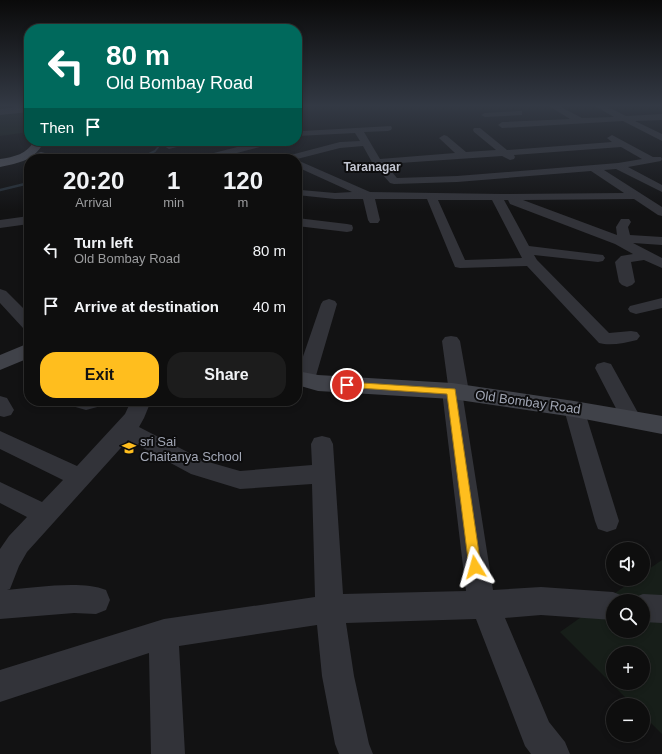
<!DOCTYPE html>
<meta charset="utf-8">
<style>
body{margin:0;font-family:Helvetica,sans-serif;background:#1c1c1c;color:#f1f3f6;height:100vh;display:flex;flex-direction:column;font-size:15px;white-space:nowrap}
*{box-sizing:border-box;margin:0}
p{font-size:13px;color:#9b9c9e}
.icon{flex:none;width:22px;height:22px;fill:none;stroke:currentColor;stroke-width:2;stroke-linecap:round;stroke-linejoin:round}
.map{position:relative;flex:1;overflow:hidden}
.side{position:absolute;left:24px;top:154px;width:278px;height:252px;display:flex;flex-direction:column;background:#0e0e0e;border-radius:16px;box-shadow:0 2px 6px #0003,0 0 0 1px #2e2e2e}
.side>*{flex:none}
.top-card{position:absolute;left:24px;top:24px;width:278px;height:122px;border-radius:16px;box-shadow:0 2px 6px #0003,0 0 0 1px #2e2e2e;background:#00695c;color:#fff;overflow:hidden}
.fabs{position:absolute;left:606px;top:542px;display:grid;gap:8px}
.fabs a{display:grid;place-items:center;width:44px;height:44px;border-radius:50%;background:#0e0e0e;box-shadow:0 2px 6px #0003,0 0 0 1px #2e2e2e;font-size:20px}
.pin{position:absolute;display:grid;place-items:center;width:34px;height:34px;color:#fff;margin:-17px;border:2px solid #fff;border-radius:50%;box-shadow:0 1px 4px #0007}
.me{position:absolute;width:44px;margin:-22px;rotate:352deg;stroke-linejoin:round;filter:drop-shadow(0 0 3px #0008)}
.turn{display:flex;align-items:center;gap:14px;height:84px;padding:0 16px;font-size:18px}
.turn .icon{width:52px;height:52px;stroke-width:2.5}
.turn b{display:block;font-size:28px;line-height:34px}
.then{display:flex;align-items:center;height:38px;padding:0 16px;background:#0003;gap:8px;font-size:15px}
.eta{display:flex;justify-content:space-evenly;align-items:center;height:68px;text-align:center}
.eta b{font-size:24px;font-weight:700;line-height:28px}
.action{display:flex;gap:8px;margin-top:auto;padding:8px 16px}
.action a{flex:1;height:46px;border-radius:16px;background:#ffbe1e;color:#111;font-size:16px;font-weight:700;line-height:46px;text-align:center}
.action a+a{background:#1c1c1c;color:#f1f3f6}
ul{padding:0;list-style:none}
li{display:flex;align-items:center;gap:12px;height:56px;padding:0 16px}
li div{flex:1}
li b{display:block;font-size:15px}
li em{font-style:normal}
.map>svg:first-child{display:block}
</style>
<div class="map">
<svg width="662" height="754" viewBox="0 0 662 754">
<rect width="100%" height="100%" fill="#121213"/>
<!-- green -->
<path fill="#171e19" fill-rule="evenodd" d="M20,113l9,2v17l-29,4v-21z
M662,560v174l-19,-19v-10h-10l-73,-73 75,-53h8v-6zM613,601h30v30h-30zM613,653h30v30h-30z"/>
<g fill="none" stroke-linecap="round" stroke-linejoin="round">
<!-- stream-far1 -->
<path stroke="#273038" stroke-width="2" d="M139,159l16,-8 8,-10"/>
<!-- stream -->
<path stroke="#273038" stroke-width="2.5" d="M0,190l29,-7"/>
<!-- street -->
<path fill="#323339" fill-rule="evenodd" d="M549,106h10l23,12 32,-1 -19,-11h11l20,10 36,-2v6l-27,1 27,13v7l-39,-20 -121,7 -4,-3 4,-3 68,-3z
M519,111h3v4l-37,2 -4,-2 4,-2z
M297,124l3,1 3,6 88,-5 1,2 -1,2 -3,1 -24,1 16,27 75,-6 -16,-15 5,-3 3,1 19,16 30,-2 -22,-18 -1,-2 1,-2h6l27,22 105,-8 -5,-4 5,-3 41,22h8l1,2 -1,2 -33,6 34,18v7l-46,-23 -12,1 58,37v9l-4,-1 -24,-16 -111,1 94,35 -1,-8 5,-8h8l2,3 -3,5 2,8 32,2v8l-29,-2 29,15v10l-18,-8 -13,2 4,20 -3,3 -5,2 -5,-2 -3,-3 -4,-20 6,-6 12,-2 -18,-10 -105,-40 -2,-4h-4l25,46 74,9 2,3 -2,3 -5,1 -64,-7 3,5 72,73 22,-2 6,1 3,4 -3,4c-12,3 -27,6 -38,3l-72,-77 -67,2 -5,-1 -28,-68h-52l5,21 -2,3h-8l-2,-3 -5,-21h-28l-38,-4v-4l4,-1 34,3 17,-1 -55,-25v-7l73,32 132,2 122,-1 -33,-22 -134,11 -63,2 -4,-1 -17,-19 -10,-18 -23,2 -43,11h-15l1,-2 57,-15 20,-1 -5,-8 -58,3zM621,147l21,12 -24,4 -161,13 -60,2 -12,-14 117,-8 8,4 4,-1 1,-2 -1,-2zM438,200h54l30,58 -57,2z
M178,141h17l-2,2 -24,6 -5,-3 2,-2z
M261,141h16l-2,2 -61,16h-17l1,-2z
M29,216v8l-29,4v-8z
M297,218l50,6 5,1 1,3 -1,3 -5,1 -50,-6z
M0,289l6,2 23,23v15l-6,-1 -23,-25z
M662,298v10l-26,6 -6,-2 -2,-3 2,-3z
M329,299l6,2 2,3 -22,75 -3,5 -7,1 -7,-1 -1,-10 24,-70 2,-3z
M451,336l6,1 3,4 9,51 -3,5 -3,1 30,192 48,-3 72,5 10,4 2,5h-12v19l-72,-5 -36,3 44,104 16,20 5,12h-39l-6,-8 -49,-127 -130,4 8,53 15,68 4,10h-34l-4,-10 -13,-68 -5,-51 -138,21 6,108h-34l-2,-101 -149,49v-32l164,-51 151,-22 -3,-113 -72,5 -49,-15 -63,-34 -101,112 -8,14 -9,23 -3,1c28,-2 73,-10 99,0l4,10 -4,10 -10,4 -22,-1 -74,6v-70l9,-13 18,-19 -27,-14v-21l42,20 21,-22 -63,-31v-18l77,35 48,-52 6,-13h20l-7,17 -5,9 66,34 35,10 72,-6 -1,-21 3,-6 8,-2 8,2 3,6 10,150 123,-3 -24,-200 3,-5 3,-1 -6,-44 3,-4z
M604,362l7,2 31,56 -3,5 -7,3 -7,-3 -3,-5 -27,-52 2,-4z
M0,396l7,2 7,12 -3,5 -7,2 -4,-1z
M69,401h35l-3,5 -15,4 -14,-4z
M574,402l7,2 3,5 35,112 -3,8 -9,3 -9,-3 -3,-8 -31,-112 3,-5z
M643,594l19,1v28l-19,-1v-21h-11l1,-3z"/>
<!-- secondary -->
<path fill="#404249" fill-rule="evenodd" d="M28,106l1,6 -29,3v-6z
M41,152l4,1 4,6h-12l-2,-4 2,-2z
M29,343v15l-29,12v-15z
M297,371l21,4 134,8 122,18 88,15v18l-88,-17 -122,-18 -134,-8 -21,-6z"/>
<!-- primary -->
<path fill="#4e5058" fill-rule="evenodd" d="M13,106h16v6l-12,-2z
M34,141h10c-8,19 -25,22 -44,26v-8c14,-2 27,-5 34,-18z"/>
</g>
<!-- sky -->
<linearGradient id="sky" x2="0" y2="1"><stop stop-color="#0a0a0a"/><stop offset="0.5" stop-color="#333944"/><stop offset="1" stop-color="#333944" stop-opacity="0"/></linearGradient>
<rect width="662" height="212" fill="url(#sky)"/>
<!-- route -->
<path fill="#ffbe1e" stroke="#a67c14" d="M347,382l108,7 26,178 -1,4 -5,2 -5,-2 -1,-4 -22,-173 -103,-7 -2,-2z"/>
<!-- icons -->
<defs>
<symbol id="university-bare" viewBox="-9 -9 18 18"><path d="M0-5L7-2L0 1L-7-2ZM-4 1L0 2.5L4 1V4Q0 6-4 4Z" fill="#ffbe1e" stroke="#0d0d0e" stroke-width="2.5" paint-order="stroke"/></symbol>
</defs>
<g fill-rule="evenodd">
<use href="#university-bare" x="119" y="438" width="20" height="20"/>
</g>
<g text-anchor="middle" dominant-baseline="central" stroke-width="4" stroke-linejoin="round" paint-order="stroke">
<!-- far-neighbourhood labels -->
<g font-size="12" font-weight="bold" fill="#c3c6d1" stroke="#0d0d0e">
<text x="372" y="167">Taranagar</text>
</g>
<!-- street labels -->
<g font-size="13" fill="#a2a7b5" stroke="#0d0d0e">
<text transform="translate(528 402) rotate(8)">Old Bombay Road</text>
</g>
<!-- poi labels -->
<g font-size="13" fill="#a2a7b5" stroke="#0d0d0e" text-anchor="start">
<text x="140" y="441">sri Sai<tspan x="140" dy="15">Chaitanya School</tspan></text>
</g>
</g>
</svg>
<div class="fabs">
<a><svg class="icon" aria-label="sound" viewBox="0 0 24 24"><path d="M4 9h4l5-4v14l-5-4H4zM17 9q2 3 0 6"/></svg></a>
<a><svg class="icon" aria-label="search" viewBox="0 0 24 24"><circle cx="10" cy="10" r="6"/><path d="M15 15l6 6"/></svg></a>
<a>+</a>
<a>−</a>
</div>
<div class="pin" style="left:347px;top:385px;background:#d93025"><svg class="icon" aria-label="arrive" viewBox="0 0 24 24"><path d="M6 21V4h12l-3 4 3 4H6"/></svg></div>
<svg class="me" style="left:475px;top:567px" viewBox="-20 -20 40 40"><path d="M0-17L14 15 0 8-14 15z" fill="#ffbe1e" stroke="#fff" stroke-width="4"/></svg>
<div class="top-card">
<div class="turn"><svg class="icon" aria-label="left" viewBox="0 0 24 24"><path d="M17 20v-9H6M10 6l-5 5 5 5"/></svg><div><b>80 m</b>Old Bombay Road</div></div>
<div class="then">Then<svg class="icon" aria-label="arrive" viewBox="0 0 24 24"><path d="M6 21V4h12l-3 4 3 4H6"/></svg></div>
</div>
<section class="side">
<div class="eta">
<div><b>20:20</b><p>Arrival</p></div>
<div><b>1</b><p>min</p></div>
<div><b>120</b><p>m</p></div>
</div>
<ul>
<li><svg class="icon" aria-label="left" viewBox="0 0 24 24"><path d="M17 20v-9H6M10 6l-5 5 5 5"/></svg><div><b>Turn left</b><p>Old Bombay Road</p></div><em>80 m</em></li>
<li><svg class="icon" aria-label="arrive" viewBox="0 0 24 24"><path d="M6 21V4h12l-3 4 3 4H6"/></svg><div><b>Arrive at destination</b></div><em>40 m</em></li>
</ul>
<div class="action"><a>Exit</a><a>Share</a></div>
</section>
</div>
